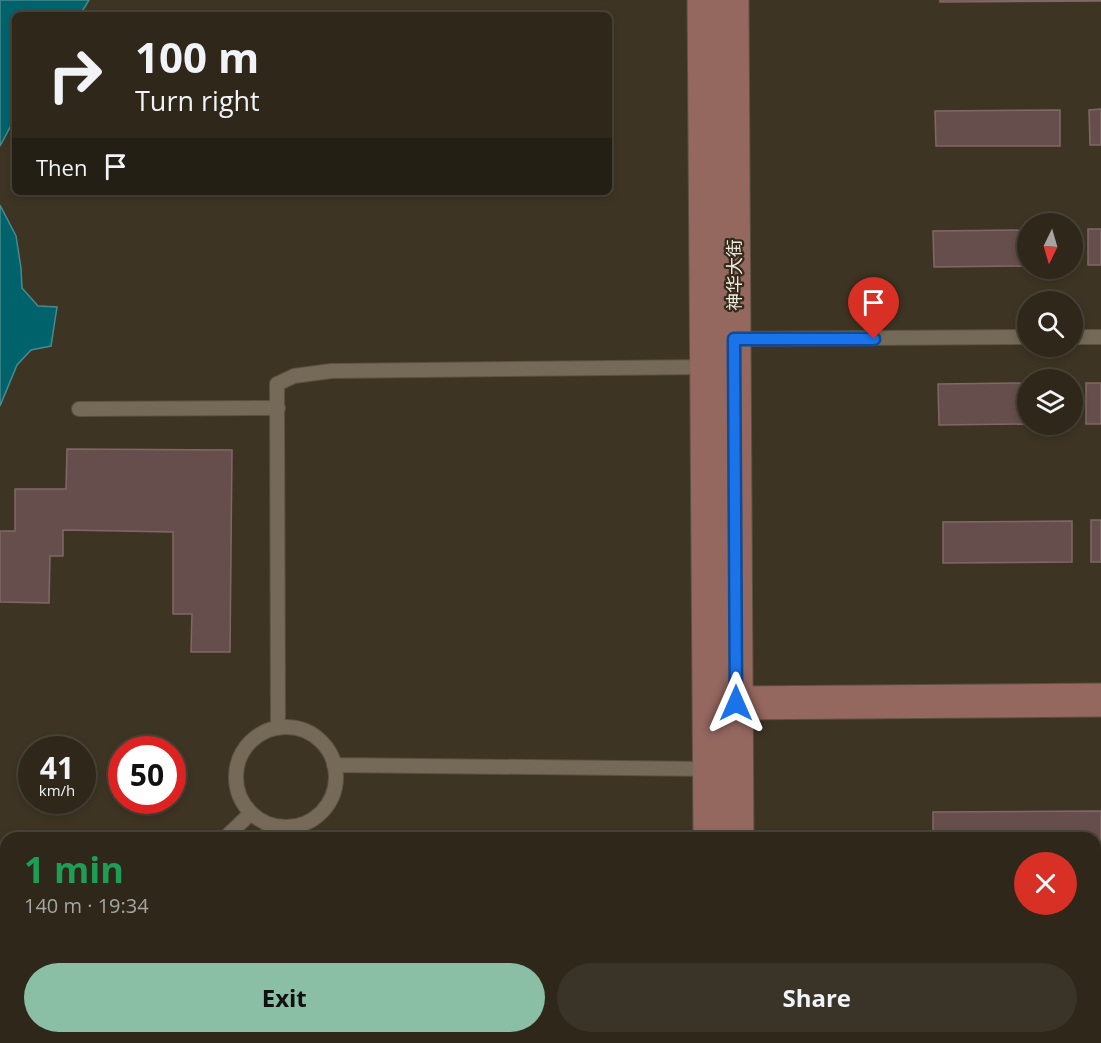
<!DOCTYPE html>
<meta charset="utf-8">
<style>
body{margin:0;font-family:"Open Sans","Noto Sans SC",sans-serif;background:#3a3327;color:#f1f3f6;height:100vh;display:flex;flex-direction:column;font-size:22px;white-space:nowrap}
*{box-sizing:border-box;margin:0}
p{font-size:20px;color:#a7a5a2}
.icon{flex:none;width:33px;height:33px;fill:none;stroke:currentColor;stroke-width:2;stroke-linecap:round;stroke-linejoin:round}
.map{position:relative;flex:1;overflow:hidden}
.panel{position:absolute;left:0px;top:832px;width:1101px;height:212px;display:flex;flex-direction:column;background:#2e271a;border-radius:18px 18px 0 0;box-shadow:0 3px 9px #0003,0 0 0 2px #494439}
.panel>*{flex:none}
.banner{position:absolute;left:12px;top:12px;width:600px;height:183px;border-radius:9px;box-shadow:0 3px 9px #0003,0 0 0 2px #494439;background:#2e271a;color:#f1f3f6;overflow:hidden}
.needle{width:39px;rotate:185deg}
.controls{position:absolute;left:1017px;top:213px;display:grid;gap:12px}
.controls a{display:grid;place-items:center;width:66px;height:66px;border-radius:50%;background:#2e271a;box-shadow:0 3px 9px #0003,0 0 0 2px #494439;font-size:30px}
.speed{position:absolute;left:18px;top:736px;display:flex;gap:12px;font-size:30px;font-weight:700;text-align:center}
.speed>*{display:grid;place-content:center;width:78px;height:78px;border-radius:50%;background:#2e271a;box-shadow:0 3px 9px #0003,0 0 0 2px #494439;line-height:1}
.speed small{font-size:15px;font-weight:400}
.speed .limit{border:9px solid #d22;background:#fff;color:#111}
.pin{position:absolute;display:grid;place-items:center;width:51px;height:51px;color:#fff;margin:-62px -26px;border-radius:50% 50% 50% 0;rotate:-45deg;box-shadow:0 0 6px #0007}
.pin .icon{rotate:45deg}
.me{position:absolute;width:66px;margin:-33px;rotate:0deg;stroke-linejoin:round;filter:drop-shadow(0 0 4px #0008)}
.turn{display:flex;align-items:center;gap:21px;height:126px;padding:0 24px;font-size:27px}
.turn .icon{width:78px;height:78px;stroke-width:2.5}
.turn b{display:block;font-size:42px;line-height:51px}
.then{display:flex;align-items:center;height:57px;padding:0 24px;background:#0003;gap:12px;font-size:22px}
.round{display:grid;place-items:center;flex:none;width:63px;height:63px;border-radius:32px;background:#3a3327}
.headline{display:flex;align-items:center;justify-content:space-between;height:102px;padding:0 24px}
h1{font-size:36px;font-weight:700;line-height:45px;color:#1e9e55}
.button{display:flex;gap:12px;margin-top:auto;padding:12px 24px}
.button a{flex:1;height:69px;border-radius:36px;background:#8abfa5;color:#111;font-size:24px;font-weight:700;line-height:69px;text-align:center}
.button a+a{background:#3a3327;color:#f1f3f6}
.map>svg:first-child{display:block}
</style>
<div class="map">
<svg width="1101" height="1043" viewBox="0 0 1101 1043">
<rect width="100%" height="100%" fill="#3d3423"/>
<!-- water -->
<path fill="#00626b" stroke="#488a8e" stroke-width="1.5" d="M0,0h89l-9,15h-65v103l-15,28z
M0,205l16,31 5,32 1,20 16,18 19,1 -6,39 -20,4 -14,15 -17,41z
M214,1038h352v5h-348z"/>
<!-- building -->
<path fill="#654e4c" stroke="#806866" stroke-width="1.5" d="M940,0h161v1l-161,1z
M1101,109v36h-11l-1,-35z
M1060,110v36h-124l-1,-35z
M1088,229h13v36h-13z
M1028,230v36l-94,1 -1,-36z
M1028,383v41l-89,1 -1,-41z
M1086,383h15v41h-15z
M67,449l165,1 -2,202h-39l1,-38h-19v-82l-110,-2v26h-13l-1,47 -49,-1v-71h15v-42h51z
M1091,520h10v42h-10z
M1072,521v41l-129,1v-41z
M1101,811v40h-6v-13h-162v-26z
M1101,960v40h-6v-39z"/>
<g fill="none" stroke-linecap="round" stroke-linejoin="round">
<defs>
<path id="lane" d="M1072,337h29
M734,339l294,-2
M79,409l199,-1
M236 777a50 50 0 1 1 100 0a50 50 0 1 1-100 0Z
M278,728l-1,-344 17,-8 37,-5 376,-4
M334,765l375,4
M225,838l26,-25
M0,991l6,7
M42,1038l5,5"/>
<path id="secondary" d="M704,0l6,838
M732,0l5,838
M716,703l385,-3
M711,1038v5
M738,1038v5"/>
</defs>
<!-- lane casing -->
<use href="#lane" stroke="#595142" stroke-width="16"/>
<!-- secondary casing -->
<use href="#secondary" stroke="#595142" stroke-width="35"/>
<!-- lane -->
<use href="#lane" stroke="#756a58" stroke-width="14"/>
<!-- secondary -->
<use href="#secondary" stroke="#94675f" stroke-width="33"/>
</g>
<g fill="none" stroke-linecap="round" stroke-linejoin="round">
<defs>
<path id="route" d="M736,703l-2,-364h140"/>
</defs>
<!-- route casing -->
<use href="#route" stroke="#114b97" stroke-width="15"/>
<!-- route -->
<use href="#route" stroke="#1a73e8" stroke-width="10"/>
</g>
<g text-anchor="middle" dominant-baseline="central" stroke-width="4.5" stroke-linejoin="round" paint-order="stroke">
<!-- street labels -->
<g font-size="18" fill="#efe9df" stroke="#332a19">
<text transform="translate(734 275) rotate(-90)">神华大街</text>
</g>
</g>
</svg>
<div class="controls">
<a><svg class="needle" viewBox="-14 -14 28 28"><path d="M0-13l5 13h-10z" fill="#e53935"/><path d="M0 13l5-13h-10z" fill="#a7a5a2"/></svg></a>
<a><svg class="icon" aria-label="search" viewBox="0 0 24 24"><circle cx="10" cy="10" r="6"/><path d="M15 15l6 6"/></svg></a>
<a><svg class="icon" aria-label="layers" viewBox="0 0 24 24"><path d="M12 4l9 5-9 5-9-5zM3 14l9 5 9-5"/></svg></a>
</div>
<div class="speed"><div>41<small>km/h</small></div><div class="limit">50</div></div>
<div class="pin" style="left:874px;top:339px;background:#d93025"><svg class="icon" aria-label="arrive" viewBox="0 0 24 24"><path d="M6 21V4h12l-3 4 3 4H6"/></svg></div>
<svg class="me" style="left:736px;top:703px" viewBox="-20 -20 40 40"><path d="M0-17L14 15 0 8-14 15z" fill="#1a73e8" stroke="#fff" stroke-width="4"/></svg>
<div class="banner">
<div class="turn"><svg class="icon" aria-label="right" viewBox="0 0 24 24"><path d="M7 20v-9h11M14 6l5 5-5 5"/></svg><div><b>100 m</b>Turn right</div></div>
<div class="then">Then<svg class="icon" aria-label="arrive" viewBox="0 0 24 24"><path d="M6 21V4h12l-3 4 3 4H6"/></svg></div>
</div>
<section class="panel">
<div class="headline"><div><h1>1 min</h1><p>140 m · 19:34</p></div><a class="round" style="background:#d93025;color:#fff"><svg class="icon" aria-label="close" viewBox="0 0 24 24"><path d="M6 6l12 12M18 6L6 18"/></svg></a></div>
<div class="button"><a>Exit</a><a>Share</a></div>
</section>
</div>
